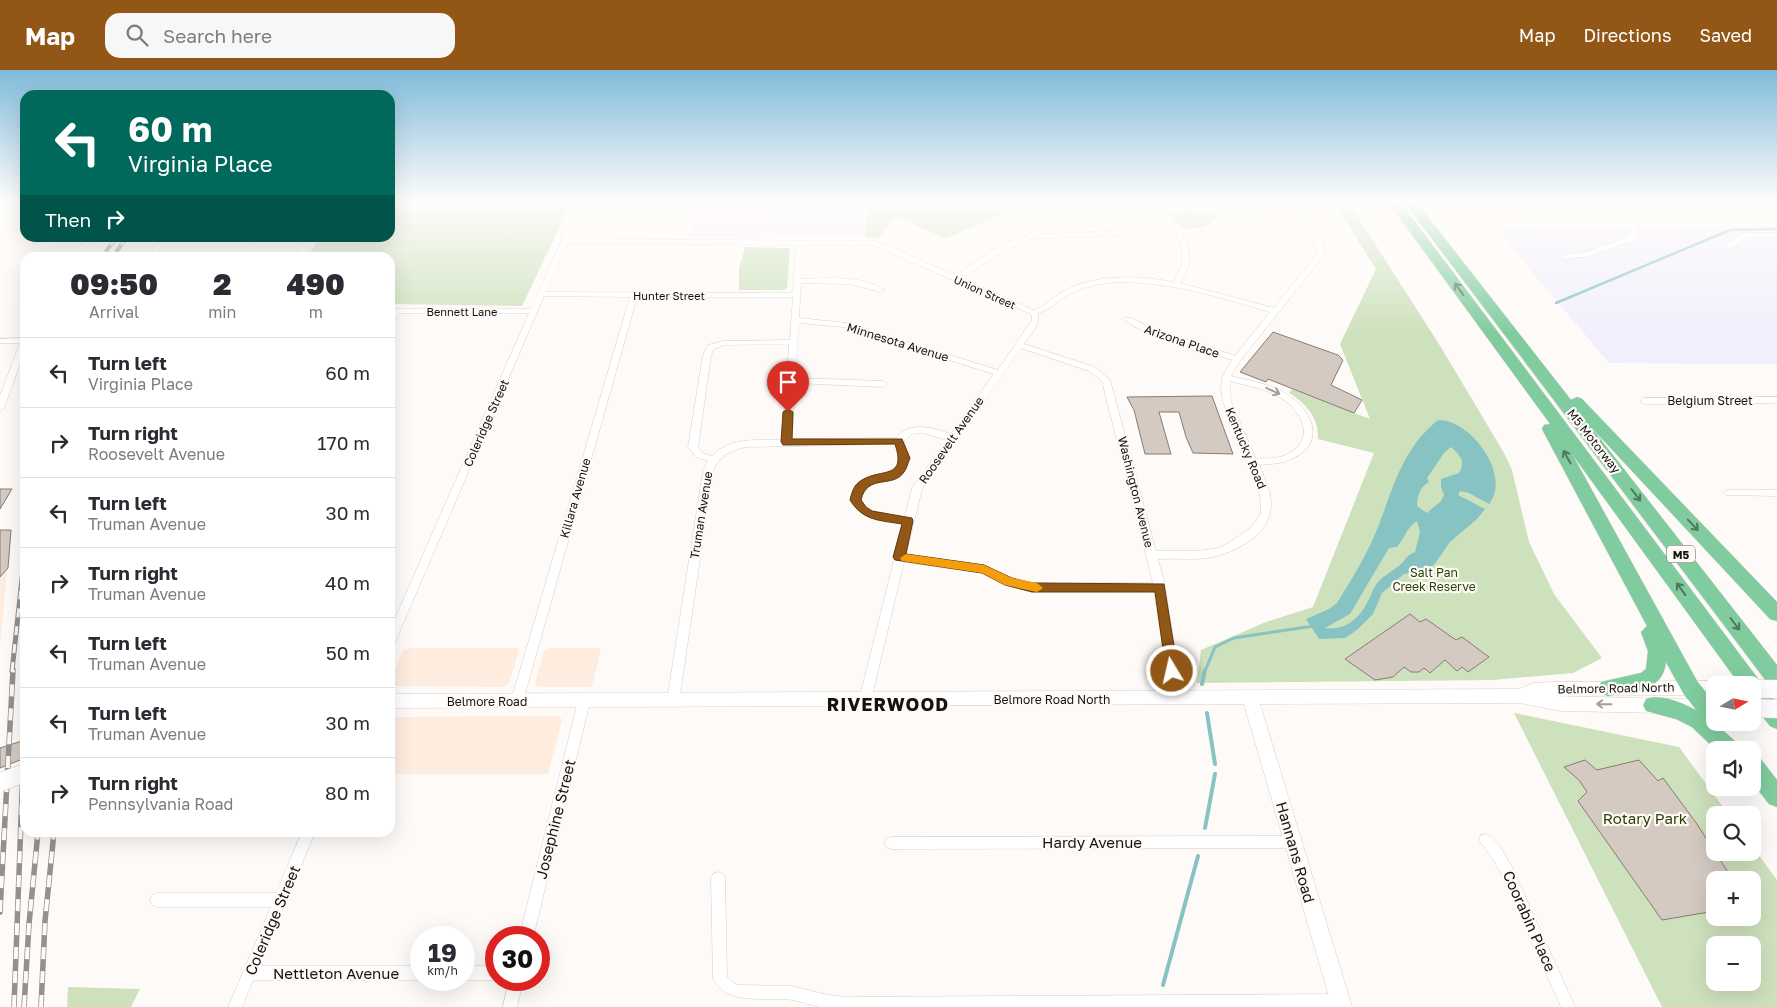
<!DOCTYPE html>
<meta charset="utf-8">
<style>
body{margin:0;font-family:"Golos Text",sans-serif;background:#f7f7f7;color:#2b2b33;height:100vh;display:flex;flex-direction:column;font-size:19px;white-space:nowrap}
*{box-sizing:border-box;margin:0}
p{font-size:16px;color:#7c7c81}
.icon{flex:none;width:28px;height:28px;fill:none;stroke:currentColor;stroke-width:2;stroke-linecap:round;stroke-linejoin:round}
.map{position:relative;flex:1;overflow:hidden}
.drawer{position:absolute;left:20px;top:182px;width:375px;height:585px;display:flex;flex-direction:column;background:#fff;border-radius:15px;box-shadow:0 5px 20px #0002}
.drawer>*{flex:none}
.banner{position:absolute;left:20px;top:20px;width:375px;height:152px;border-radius:15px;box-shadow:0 5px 20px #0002;background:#00695c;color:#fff;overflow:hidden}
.needle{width:32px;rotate:80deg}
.tools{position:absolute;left:1706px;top:606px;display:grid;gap:10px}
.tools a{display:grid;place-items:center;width:55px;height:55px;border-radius:10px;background:#fff;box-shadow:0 5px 20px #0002;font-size:25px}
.speed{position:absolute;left:410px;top:856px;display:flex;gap:10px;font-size:25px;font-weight:700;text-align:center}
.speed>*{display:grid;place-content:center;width:65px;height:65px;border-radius:50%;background:#fff;box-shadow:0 5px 20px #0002;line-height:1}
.speed small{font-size:12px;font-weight:400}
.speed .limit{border:8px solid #d22;background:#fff;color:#111}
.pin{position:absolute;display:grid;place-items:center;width:42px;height:42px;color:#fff;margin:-51px -21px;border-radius:50% 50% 50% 0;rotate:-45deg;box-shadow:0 0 5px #0007}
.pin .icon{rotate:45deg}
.me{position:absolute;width:55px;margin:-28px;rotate:351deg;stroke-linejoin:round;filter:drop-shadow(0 0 4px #0008)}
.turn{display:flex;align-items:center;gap:18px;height:105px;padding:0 25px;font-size:22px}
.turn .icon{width:65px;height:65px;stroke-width:2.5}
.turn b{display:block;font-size:35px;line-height:42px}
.then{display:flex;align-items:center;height:48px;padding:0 25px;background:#0003;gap:10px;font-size:19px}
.eta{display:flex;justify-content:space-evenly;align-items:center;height:85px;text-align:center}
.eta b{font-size:30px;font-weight:800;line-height:35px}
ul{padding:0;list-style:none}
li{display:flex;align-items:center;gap:15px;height:70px;padding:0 25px;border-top:1px solid #e1e1e2}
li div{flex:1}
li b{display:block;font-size:19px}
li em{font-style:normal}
header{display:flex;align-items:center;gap:30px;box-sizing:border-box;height:70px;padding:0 25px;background:#925716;color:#fff}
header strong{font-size:24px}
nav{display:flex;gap:28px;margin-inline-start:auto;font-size:18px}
.search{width:350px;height:45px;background:#f7f7f7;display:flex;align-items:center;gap:12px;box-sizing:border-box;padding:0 18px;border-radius:15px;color:#7c7c81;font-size:19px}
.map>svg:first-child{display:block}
</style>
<header>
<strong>Map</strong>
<div class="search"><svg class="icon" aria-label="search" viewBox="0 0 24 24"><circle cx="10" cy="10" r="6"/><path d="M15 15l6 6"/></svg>Search here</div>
<nav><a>Map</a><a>Directions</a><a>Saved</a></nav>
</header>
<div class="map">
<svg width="1777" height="937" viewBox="0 0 1777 937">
<rect width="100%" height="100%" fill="#fefaf7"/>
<!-- built -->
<path fill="#feecdf" d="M0,468h10l-10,108z
M409,578h107l3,3 -10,32 -5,4 -112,-1 -2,-5 13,-31z
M548,578h53l-9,39h-54l-3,-4 9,-32z
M559,646l3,4 -14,54h-158v-57z"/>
<!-- industrial -->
<path fill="#f1effc" d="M1725,157l9,5h43v132l-168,-1 -114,-135z"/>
<!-- education -->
<path fill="#f7edfd" d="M697,133h170l-1,34h-176z"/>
<!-- green -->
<path fill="#cee1bd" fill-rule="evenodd" d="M390,133h181l-49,103 -132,-2v-46l-84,-1 14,-19h70z
M867,133h153l2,3 -76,32 -51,-21 -17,21 -12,-1z
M1334,133h15l93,146 62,104 8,17 17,72 25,52 48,64 -29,15 -80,7 -296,3 4,-33 65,-28 47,-15 61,-154 -56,-14c1,-21 -12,-36 -29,-46l3,-4 78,30 -30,-75 36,-75z
M1190,140l32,5 -1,4c-10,5 -27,13 -39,8 -5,-2 -9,-10 -13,-15h8l2,3h5l-2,-4z
M745,177l45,1 -3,40 -4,2h-44v-22z
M1514,643l165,34 50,68h-14v37h37l1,-5 24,33v127h-115zM1715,810h37v38h-37zM1715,875h37v37h-37z
M68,917l72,2 -9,18h-64z"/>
<!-- water -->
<path fill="#88c3c4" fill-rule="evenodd" d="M1438,350c33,-1 74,56 51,84l-20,-11 -9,-2 -2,4 27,14 -8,10 -27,23 -16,23 -14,7 -16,2 -22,19 -9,21 -16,16 -12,8 -26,1 -13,-20 23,-10 8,-6c13,-21 26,-42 36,-64 19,-43 25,-87 65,-119zM1451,377c9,8 15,14 8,26l-18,6v8l3,8 -3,6 -14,12 -10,-7c1,-11 2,-18 12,-24l-2,-4 17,-25zM1417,451l3,11 -5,20c-8,3 -8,6 -14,12 -7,6 -15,10 -22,17 -6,6 -7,13 -11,20 -9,18 -23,30 -43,27l25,-14 39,-66 8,-1c8,-9 9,-19 20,-26z"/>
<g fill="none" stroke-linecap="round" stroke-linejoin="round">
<!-- stream-far2 -->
<path stroke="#88c3c4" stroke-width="2.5" d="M1556,233l174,-73 47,-1"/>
<!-- stream-far1 -->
<path stroke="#88c3c4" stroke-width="3" d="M1205,601l10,-24 19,-9 80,-12"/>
<!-- stream -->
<path stroke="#88c3c4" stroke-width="4" d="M1202,614l3,-14
M1207,643l8,51
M1205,758l10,-54
M1163,915l35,-129"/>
</g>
<!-- building -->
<path fill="#d4cac1" stroke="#867c75" d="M1273,262l65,23 5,5 -12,25 31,15 -8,13 -86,-34 -2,3 -26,-10z
M1212,326l21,58 -40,-1 -7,-16 -7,-25h-20l12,42h-26l-11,-44 -7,-13z
M0,419h12l-12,20z
M0,460h11l-3,38 -8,9z
M1410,544l10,8 6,-3 30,21 6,-3 27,20 -21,15 -6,-5 -5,4 -12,-11 -15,13 -6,-5 -5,4h-8l-7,-5 -11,10 -18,3 -30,-21z
M25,670v18l-25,10v-20z
M1585,690l12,10 42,-10 19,21 5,-3 34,46 36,56h-18v31l-53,9 -84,-119 9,-9 -8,-12 -15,-13z"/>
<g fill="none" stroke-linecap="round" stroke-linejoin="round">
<defs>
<path id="street" d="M11,133h7l-18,15v-6z
M578,133h6l-15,36 303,2 13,3 71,32c13,-10 27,-21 42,-28 24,-13 54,-18 66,-45h6l-4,10 -5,7 44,9v3l21,-1v4h-3l-93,4 -28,13 -40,26 71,32c13,-3 21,-15 33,-20 32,-16 72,-15 107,-8 24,-36 -3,-51 -22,-79h6l22,27c24,-3 36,-1 46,-27h6c-9,28 -22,28 -49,31 11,18 9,31 -2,49l94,25 43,-54 -2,-10 -23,-41h6l25,41 2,10 -85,107 -9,15c21,5 44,9 61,22 25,19 31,49 -3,62 -9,4 -20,4 -30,5 6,14 15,32 11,48 -5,25 -39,41 -62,45 -17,2 -34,0 -50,1l7,28 18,111 -2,3 -4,2 -4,-2 -2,-3 -17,-107h-122l-26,-6 -24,-12 -78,-11 -33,138 -2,3 -4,2 -4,-2 -2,-3 44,-176c-22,-3 -40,-3 -52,-24 2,-7 3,-13 9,-18 11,-8 40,-3 40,-22 0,-6 -4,-11 -5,-16l-149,3c-16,3 -27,9 -33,24l-34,230 -2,3 -4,2 -4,-2 -2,-3 36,-230 5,-10 -12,-4 -8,-10 15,-92 5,-10 15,-4 67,-1 3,-43h-156l-114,404 -2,3 -4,2 -4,-2 -2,-3 119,-404 -86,-1 -149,346 -1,3 -4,1v-16l139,-317h-130l-6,11h-3l2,-11h-2v-4h141zM1057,154l40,8 -57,2zM567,173l229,2 -3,48 -247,-1zM803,175h69l7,3 152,66 1,6 -34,50 -151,-47 -48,-5 2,-35 49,1 30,8 4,-2c-19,-15 -59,-12 -83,-11zM1117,212c54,0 102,15 153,30l-35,44 -90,-31 -14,-7h-6l-1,2 15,9 93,31 -10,18 -1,9 2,15 32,76 5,18 1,17 -10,15 -19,13 -13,7 -21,3h-42l-46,-171 -15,-13 -71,-23c7,-10 17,-19 14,-31 12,-3 19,-12 30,-18 15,-9 32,-11 49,-13zM799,253l44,4 151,47 -43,60c-18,-6 -41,-14 -55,4l-104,1 3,-56 88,4 4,-3 -4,-3 -88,-3zM789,274l-6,96c-25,0 -52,-3 -71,16l-10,-3 -4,-6 13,-92 3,-6 10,-4zM1021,278l68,23 13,10 51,202h-121l-20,-4 -28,-14 -78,-11 16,-65zM1230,311c19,5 38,8 54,19 22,16 31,44 -1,56 -8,3 -18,2 -27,3l-25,-57zM923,363l24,7 -35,48 -7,29c-16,-2 -35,-2 -44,-17 7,-30 46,-11 48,-40 0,-6 -4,-12 -5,-19l8,-7z
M1604,133h7l26,24v12l-46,17 -29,3v-4l25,-3 43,-16v-7z
M1744,163h33v4h-29l-17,11 -7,-2z
M87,168h7l-15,20h-7z
M163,168h8l-19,20h-8z
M308,168h7l-15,20h-7z
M25,268v13l-21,57 -4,3v-15l20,-53h-20v-4z
M1777,327v6l-133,1 -4,-3 4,-3z
M1729,420h48v6l-51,-1 -2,-2 2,-2z
M584,626l4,2 2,3 -57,237h-14l59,-237 2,-3z
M302,762h13l-56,134h162v14h-168l-11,27h-14l43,-100h-114l-5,-2 -2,-5 2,-5 5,-2h119z
M1485,764c13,5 20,21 27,33l63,140h-14l-59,-132 -9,-16 -14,-19 1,-4z
M1293,766l5,2 1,4 -1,4 -5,2 -402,1 -5,-2 -1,-4 1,-4 5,-2z
M718,802l5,2 2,4 2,99 10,8 55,1 36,9 17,2 495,-3 5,2 2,5 -2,5 -2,1h-524c-8,-2 -17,-5 -26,-7 -29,-4 -66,7 -80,-22l-2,-100 2,-4z
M464,896h32v14h-32z
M509,910h14l-6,27h-14z"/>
<path id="secondary" d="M1715,611l6,4h-6v10l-162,1 162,4v14l-153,-3 -43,-8 -259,1 92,303h-20l-88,-303 -854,4v-14l1129,-5 15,-6 20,-1z"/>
<path id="highway" d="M1389,133h12l376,501v25l-7,-3 -18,-23v-18h-12l-168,-231 125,227 18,22v19h8l-5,4 19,17 3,7h-24l-24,-23 -16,-8 -30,-8 -3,-6 3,-6c15,-5 36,3 50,11l-13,-17 -17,-31c-4,31 -32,29 -58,34l-7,-2 -3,-6 3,-6 40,-9 5,-4 2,-18 -7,-19 6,-6 -105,-197 2,-4 6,-1z
M1405,133h12l154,197 6,-3 5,2 195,203v19l-7,-2 -179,-192 186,238v23l-7,-2z
M1752,686l8,2 17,22v27l-8,-3 -17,-22z"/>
</defs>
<!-- street casing -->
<use href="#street" stroke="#d9cec6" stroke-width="1"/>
<!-- secondary casing -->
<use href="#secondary" stroke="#d9cec6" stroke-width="1"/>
<!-- highway casing -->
<use href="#highway" stroke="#d5d4d4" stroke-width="1"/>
<!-- street -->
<use href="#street" fill="#fff" fill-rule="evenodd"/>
<!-- secondary -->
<use href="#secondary" fill="#fff" fill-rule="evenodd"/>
<!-- highway -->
<use href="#highway" fill="#80cc9e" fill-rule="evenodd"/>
<defs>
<path id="rail-far2" d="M101,188l15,-20
M112,188l14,-20"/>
<path id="rail-far1" d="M12,601l13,-120"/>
<path id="rail" d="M0,842l13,-242
M14,937l11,-293
M24,937l5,-83 9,-92
M41,937l4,-86 9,-89"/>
</defs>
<!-- rail-far2 casing -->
<use href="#rail-far2" stroke="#94908d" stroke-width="4"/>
<!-- rail-far1 casing -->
<use href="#rail-far1" stroke="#94908d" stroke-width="5"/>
<!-- rail casing -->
<use href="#rail" stroke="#94908d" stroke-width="5.5"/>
<!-- rail-far2 -->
<use href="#rail-far2" stroke="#fefaf7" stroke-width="2.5" stroke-dasharray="8" stroke-linecap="butt"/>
<!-- rail-far1 -->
<use href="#rail-far1" stroke="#fefaf7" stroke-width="3" stroke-dasharray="9" stroke-linecap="butt"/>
<!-- rail -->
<use href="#rail" stroke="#fefaf7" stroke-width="4" stroke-dasharray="12" stroke-linecap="butt"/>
<defs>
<path id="secondary-bridge" d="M1752,619h25
M1752,638l25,1
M0,712l25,-9"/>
</defs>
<!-- secondary-bridge casing -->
<use href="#secondary-bridge" stroke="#d9cec6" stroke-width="19" stroke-linecap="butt"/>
<!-- secondary-bridge -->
<use href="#secondary-bridge" stroke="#fff" stroke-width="18"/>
</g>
<!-- one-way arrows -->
<defs><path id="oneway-shaft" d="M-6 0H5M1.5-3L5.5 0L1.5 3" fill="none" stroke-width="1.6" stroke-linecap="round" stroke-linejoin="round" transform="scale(1.25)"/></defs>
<g stroke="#50785e">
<use href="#oneway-shaft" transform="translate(1459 219) rotate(-126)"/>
<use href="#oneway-shaft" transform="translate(1567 387) rotate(-119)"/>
<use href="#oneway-shaft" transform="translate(1636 425) rotate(52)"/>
<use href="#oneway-shaft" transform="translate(1693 455) rotate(46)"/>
<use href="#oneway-shaft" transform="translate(1681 519) rotate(-126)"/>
<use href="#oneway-shaft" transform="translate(1735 554) rotate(53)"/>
</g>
<g stroke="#a2a09f">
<use href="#oneway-shaft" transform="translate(1273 321) rotate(24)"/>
<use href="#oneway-shaft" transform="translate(1604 634) rotate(-179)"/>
</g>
<!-- sky -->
<linearGradient id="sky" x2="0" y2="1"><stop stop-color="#81bada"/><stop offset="0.5" stop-color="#fffdfb"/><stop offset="1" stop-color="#fffdfb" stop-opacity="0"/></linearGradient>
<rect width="1777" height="264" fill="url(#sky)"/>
<!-- route -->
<path fill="#925716" stroke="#5f390e" d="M788,339l5,3 -1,27h110l8,19c-2,4 -3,10 -6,14 -11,17 -37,1 -43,28l5,7 6,4 40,7 1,3 -7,33 78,11 28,13 20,5 132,1 14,87 -1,4 -5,1 -5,-1 -1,-4 -11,-79h-123l-27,-7 -23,-12 -87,-13 -2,-3 9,-33c-23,-4 -39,-3 -52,-24 2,-8 4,-16 12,-20 19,-12 45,0 33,-36l-112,1 -2,-3 2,-30z"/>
<!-- slow -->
<path fill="#f59e0b" d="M906,484l78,11 28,13 25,5 6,5 -6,4 -32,-7 -23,-12 -80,-12 -2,-3z"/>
<g text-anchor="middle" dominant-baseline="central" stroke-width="4.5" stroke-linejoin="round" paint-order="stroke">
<!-- far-street labels -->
<g font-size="11" fill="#161210" stroke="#fefaf7">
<text transform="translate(985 222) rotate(24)">Union Street</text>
<text x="669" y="225">Hunter Street</text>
<text x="462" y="241">Bennett Lane</text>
</g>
<!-- shield labels -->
<rect fill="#fefaf7" stroke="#5c5855" stroke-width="1" x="1667" y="475.5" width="28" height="17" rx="4"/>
<g font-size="11" font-weight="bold" fill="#161210">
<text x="1681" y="484">M5</text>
</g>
<!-- street labels -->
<g font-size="12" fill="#161210" stroke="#fefaf7">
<text transform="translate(1182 271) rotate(19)">Arizona Place</text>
<text transform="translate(898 272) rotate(17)">Minnesota Avenue</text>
<text x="1710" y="330">Belgium Street</text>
<text transform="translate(486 353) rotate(-66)">Coleridge Street</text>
<text transform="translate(951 370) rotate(-55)">Roosevelt Avenue</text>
<text transform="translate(1594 371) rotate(52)">M5 Motorway</text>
<text transform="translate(1246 378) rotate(67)">Kentucky Road</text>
<text transform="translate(1136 422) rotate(76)">Washington Avenue</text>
<text transform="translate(575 428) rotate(-74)">Killara Avenue</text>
<text transform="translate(701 445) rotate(-81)">Truman Avenue</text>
<text transform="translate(1616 618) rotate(-1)">Belmore Road North</text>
<text x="1052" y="629">Belmore Road North</text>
<text x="487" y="631">Belmore Road</text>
</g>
<!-- park labels -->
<g font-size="12" fill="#2a4203" stroke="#fefaf7">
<text x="1434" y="502">Salt Pan<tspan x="1434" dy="14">Creek Reserve</tspan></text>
</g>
<!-- near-park labels -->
<g font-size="15" fill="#2a4203" stroke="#fefaf7">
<text x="1645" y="748">Rotary Park</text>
</g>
<!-- near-street labels -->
<g font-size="15" fill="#161210" stroke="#fefaf7">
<text transform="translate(555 749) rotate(-76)">Josephine Street</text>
<text x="1092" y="772">Hardy Avenue</text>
<text transform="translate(1296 782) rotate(74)">Hannans Road</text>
<text transform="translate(272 850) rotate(-67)">Coleridge Street</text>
<text transform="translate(1530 851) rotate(66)">Coorabin Place</text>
<text x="336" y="903">Nettleton Avenue</text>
</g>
<!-- district labels -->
<g font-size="18" font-weight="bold" letter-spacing="1" fill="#161210" stroke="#fefaf7">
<text x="888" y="634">RIVERWOOD</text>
</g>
</g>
</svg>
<div class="tools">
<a><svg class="needle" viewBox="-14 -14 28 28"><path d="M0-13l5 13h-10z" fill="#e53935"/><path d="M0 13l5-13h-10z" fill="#7c7c81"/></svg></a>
<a><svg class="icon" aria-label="sound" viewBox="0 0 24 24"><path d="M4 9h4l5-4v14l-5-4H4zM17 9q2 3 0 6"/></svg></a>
<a><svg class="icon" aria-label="search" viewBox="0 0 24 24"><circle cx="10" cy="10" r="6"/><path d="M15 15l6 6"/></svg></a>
<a>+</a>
<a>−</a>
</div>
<div class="speed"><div>19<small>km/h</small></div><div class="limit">30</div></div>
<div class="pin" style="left:788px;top:342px;background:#d93025"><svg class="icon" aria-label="arrive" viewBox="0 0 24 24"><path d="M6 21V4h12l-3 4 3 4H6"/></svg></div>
<svg class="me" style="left:1172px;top:601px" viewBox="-20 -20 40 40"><circle r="17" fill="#925716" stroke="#fff" stroke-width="3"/><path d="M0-11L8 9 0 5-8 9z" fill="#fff"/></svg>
<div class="banner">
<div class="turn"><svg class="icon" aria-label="left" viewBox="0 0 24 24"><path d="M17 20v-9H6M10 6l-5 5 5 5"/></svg><div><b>60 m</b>Virginia Place</div></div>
<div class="then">Then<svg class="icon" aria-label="right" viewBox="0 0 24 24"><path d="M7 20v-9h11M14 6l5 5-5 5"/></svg></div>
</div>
<section class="drawer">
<div class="eta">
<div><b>09:50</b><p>Arrival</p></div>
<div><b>2</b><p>min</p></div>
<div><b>490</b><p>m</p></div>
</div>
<ul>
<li><svg class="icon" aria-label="left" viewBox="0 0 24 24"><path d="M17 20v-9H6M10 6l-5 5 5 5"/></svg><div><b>Turn left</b><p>Virginia Place</p></div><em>60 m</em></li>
<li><svg class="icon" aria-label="right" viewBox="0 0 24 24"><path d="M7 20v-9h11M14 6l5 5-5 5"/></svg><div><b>Turn right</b><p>Roosevelt Avenue</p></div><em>170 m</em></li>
<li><svg class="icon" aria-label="left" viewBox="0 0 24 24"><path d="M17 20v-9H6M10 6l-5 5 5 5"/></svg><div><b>Turn left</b><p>Truman Avenue</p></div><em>30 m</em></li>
<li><svg class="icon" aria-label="right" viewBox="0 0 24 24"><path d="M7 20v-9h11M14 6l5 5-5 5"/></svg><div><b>Turn right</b><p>Truman Avenue</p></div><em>40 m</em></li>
<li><svg class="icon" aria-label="left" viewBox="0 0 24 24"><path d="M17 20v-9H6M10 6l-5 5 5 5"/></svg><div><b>Turn left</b><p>Truman Avenue</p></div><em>50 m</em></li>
<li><svg class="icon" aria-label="left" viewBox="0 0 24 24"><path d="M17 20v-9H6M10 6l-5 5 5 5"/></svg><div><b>Turn left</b><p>Truman Avenue</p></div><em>30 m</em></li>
<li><svg class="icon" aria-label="right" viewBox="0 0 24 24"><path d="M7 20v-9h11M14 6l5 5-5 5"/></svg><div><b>Turn right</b><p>Pennsylvania Road</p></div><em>80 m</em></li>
</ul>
</section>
</div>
